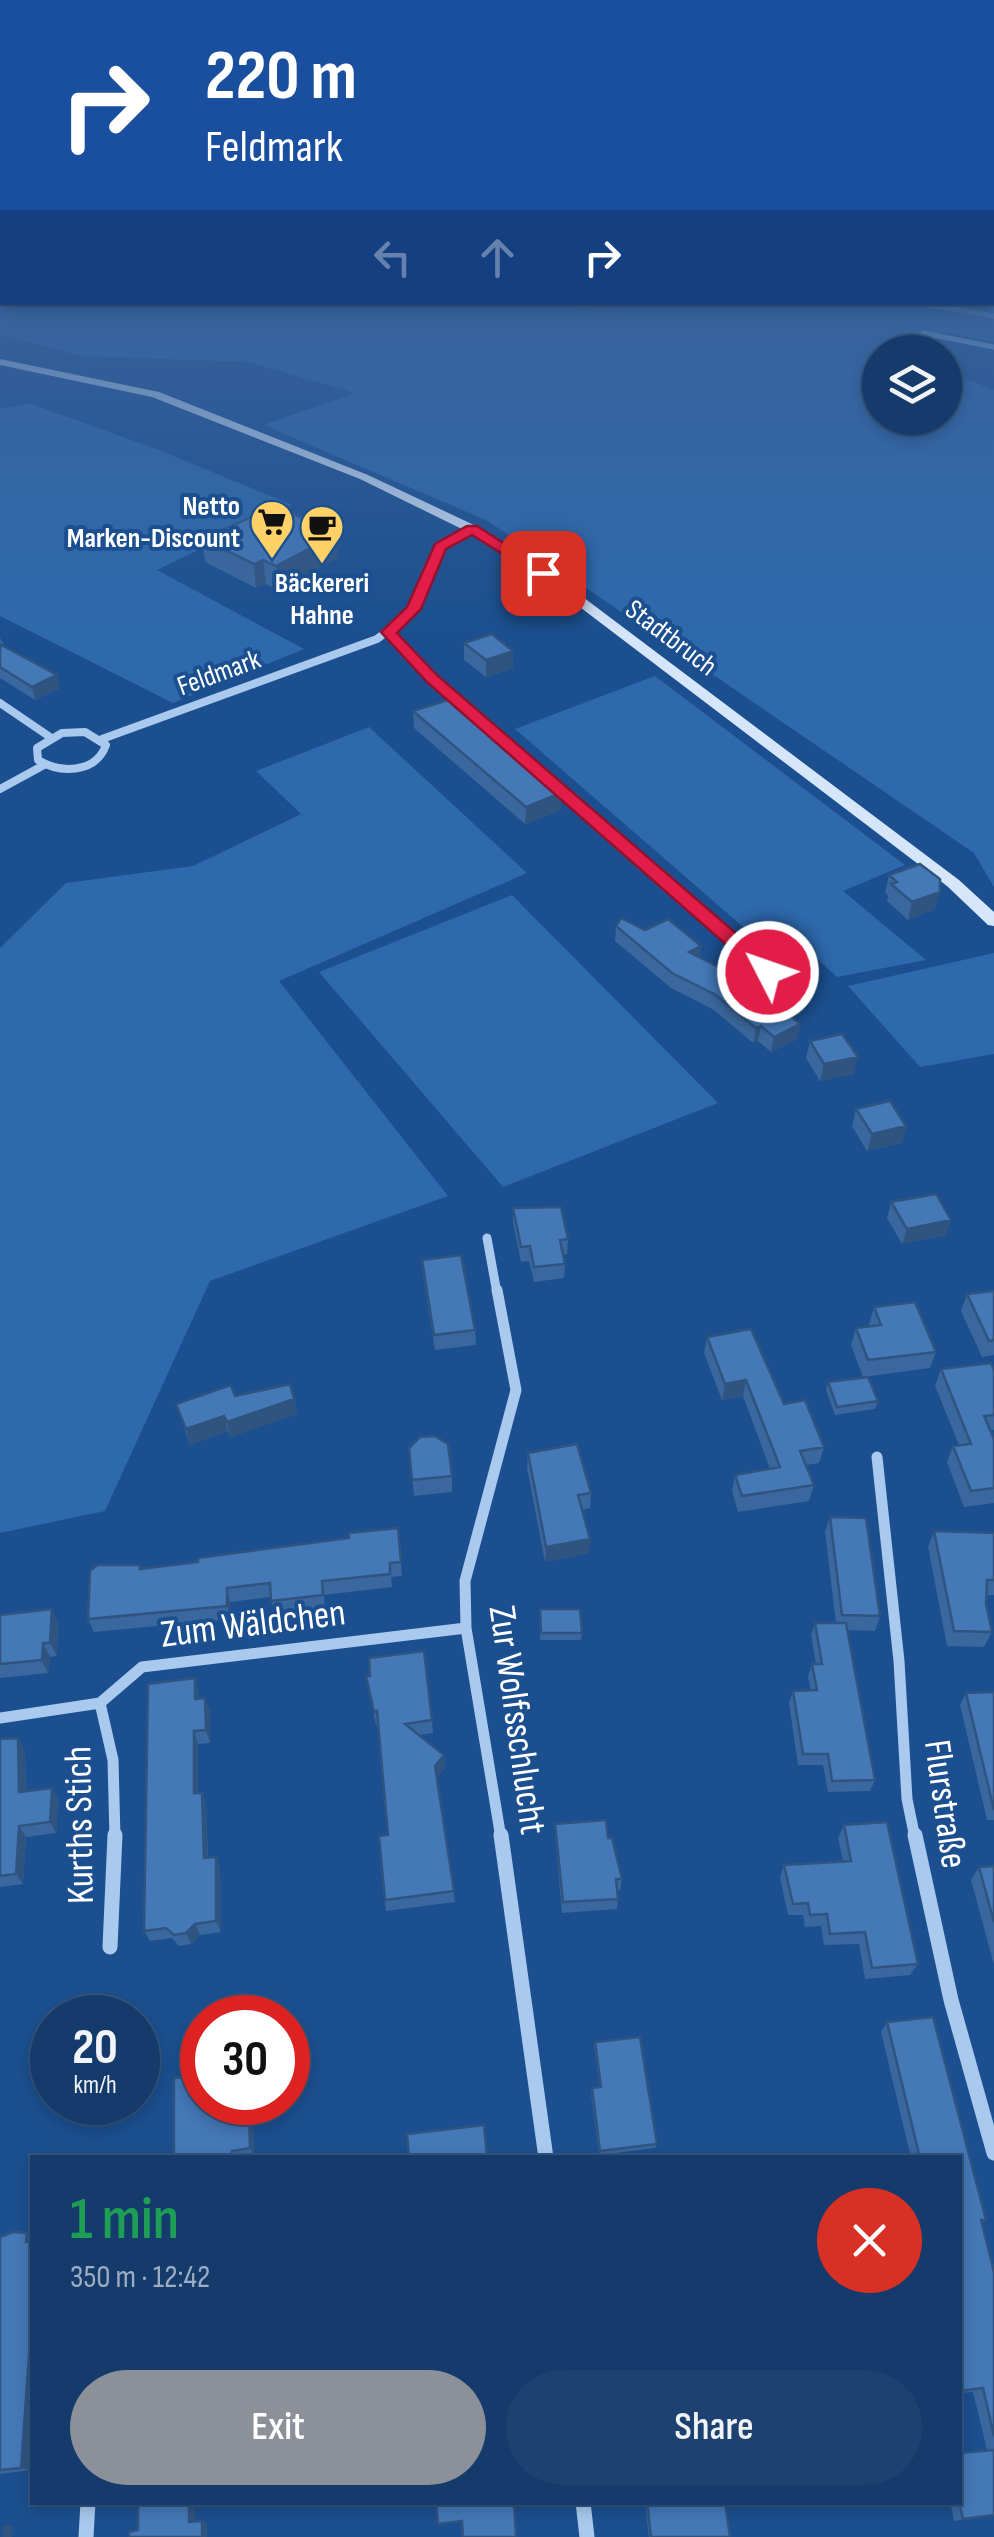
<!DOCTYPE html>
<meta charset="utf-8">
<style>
body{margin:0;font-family:"Sofia Sans Condensed",sans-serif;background:#1d4271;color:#f1f3f6;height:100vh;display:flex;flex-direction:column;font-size:38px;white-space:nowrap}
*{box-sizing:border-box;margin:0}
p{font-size:32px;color:#9dadc1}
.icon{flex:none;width:55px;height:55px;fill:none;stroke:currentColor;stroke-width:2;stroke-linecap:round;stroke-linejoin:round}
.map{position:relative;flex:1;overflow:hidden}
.side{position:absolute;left:30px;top:2155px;width:932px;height:350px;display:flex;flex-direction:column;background:#143b6b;border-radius:0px;box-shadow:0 5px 15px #0003,0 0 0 2px #33557e}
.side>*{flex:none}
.top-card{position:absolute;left:0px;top:0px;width:995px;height:305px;box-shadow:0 5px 15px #0003,0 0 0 2px #33557e;background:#1a4fa0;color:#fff;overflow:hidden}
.tools{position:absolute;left:862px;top:335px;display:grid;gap:20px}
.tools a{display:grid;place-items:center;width:100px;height:100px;border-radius:50%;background:#143b6b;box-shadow:0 5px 15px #0003,0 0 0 2px #33557e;font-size:50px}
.speed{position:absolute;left:30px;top:1995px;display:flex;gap:20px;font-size:50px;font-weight:700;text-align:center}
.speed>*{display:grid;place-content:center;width:130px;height:130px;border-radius:50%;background:#143b6b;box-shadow:0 5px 15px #0003,0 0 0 2px #33557e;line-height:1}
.speed small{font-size:25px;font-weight:400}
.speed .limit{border:15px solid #d22;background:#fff;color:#111}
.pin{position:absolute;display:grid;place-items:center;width:85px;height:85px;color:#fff;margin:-42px;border-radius:20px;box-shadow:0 5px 15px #0006}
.me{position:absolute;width:110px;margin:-55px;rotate:311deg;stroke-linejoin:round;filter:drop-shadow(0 0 8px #0008)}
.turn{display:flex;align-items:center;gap:35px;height:210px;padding:0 40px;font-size:45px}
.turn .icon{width:130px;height:130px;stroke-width:2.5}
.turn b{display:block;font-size:70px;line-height:85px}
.lanes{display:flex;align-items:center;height:95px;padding:0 40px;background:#0003;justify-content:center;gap:50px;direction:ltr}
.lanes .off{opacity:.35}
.round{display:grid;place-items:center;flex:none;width:105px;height:105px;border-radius:52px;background:#1d4271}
.summary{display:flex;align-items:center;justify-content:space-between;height:170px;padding:0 40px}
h1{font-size:60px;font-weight:600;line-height:75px;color:#1e9e55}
.action{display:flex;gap:20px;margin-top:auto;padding:20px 40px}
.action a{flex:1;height:115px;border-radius:60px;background:#8c9099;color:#fff;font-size:40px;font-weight:600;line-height:115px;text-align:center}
.action a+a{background:#1d4271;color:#f1f3f6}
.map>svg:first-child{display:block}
</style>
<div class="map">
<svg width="994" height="2537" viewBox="0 0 994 2537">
<rect width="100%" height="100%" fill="#1b4f8f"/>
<!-- green -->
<path fill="#2e69ad" d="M0,282l2,20h528l109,15 -95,-14 448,-1 2,-20v60l-50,-11 -29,21h-35v66h65v-47l49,19v497l-20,-34 -486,-332 -224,-96 91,-32 -106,-31 -169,-6 -80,-22z
M31,404l128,46 133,55 -135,65 147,79 -131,54 -173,-87v-208z
M655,676l250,189 -62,26 83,69 -89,17 -44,-40 -29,8 -249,-216z
M369,727l158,146 -248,108 169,215 -238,85 -105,230 -105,22v-585l66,-65 127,-17 108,-52 -45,-43z
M512,895l206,208 -215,84 -184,-215z
M994,953v101l-74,13 -72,-81z"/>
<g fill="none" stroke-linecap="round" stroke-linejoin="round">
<!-- stream -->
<path stroke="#9cc4f0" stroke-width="5" d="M913,302l81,14"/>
<!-- street-far4 -->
<path stroke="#a9c9ee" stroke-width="5" d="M923,333l71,14
M454,539l18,-10"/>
<!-- street-far3 -->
<path stroke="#a9c9ee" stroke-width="8" d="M388,632l45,47 218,190
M0,703l50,34
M85,732l21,13c-10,28 -45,29 -68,15l-1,-12 25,-15z
M102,739l275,-100 33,-25 30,-67 18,-10
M0,789l44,-24"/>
<!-- street-far2 -->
<path stroke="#a9c9ee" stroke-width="9" d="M648,867l121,105
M487,1238l10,55"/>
<!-- street-far1 -->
<path stroke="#a9c9ee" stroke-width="11" d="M497,1290l19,100 -51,191 1,47 35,210
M877,1457l22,204 8,138 8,39
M100,1703l13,57 2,78
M0,1718l100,-15 42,-36 324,-39"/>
<!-- street -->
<path stroke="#a9c9ee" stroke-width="15" d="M501,1835l45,323
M915,1835l36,165 43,153
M110,1947l5,-112
M583,2502l4,35
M86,2537l2,-35"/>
<!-- secondary -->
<path fill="#d6e6fa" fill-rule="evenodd" d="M0,359l159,33 209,83 108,51 71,44 412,310 35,32v14l-6,-1 -41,-39 -408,-310 -71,-44 -108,-53 -208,-82 -152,-32z"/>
</g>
<!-- wall -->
<path fill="#3a679d" d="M202,539l136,19 -60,32 -12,-6 -10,4 -51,-26z
M0,638l6,10 51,27 3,13 -25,12 -35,-22z
M464,643l49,25 -27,9 -22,-17z
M413,711l120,63 28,19v17l-36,14 -111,-96z
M889,875l46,34 -27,11 -21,-19 1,-6 -3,-2z
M616,926l29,4 56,16 -2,11 101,67 -3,15 -26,13 -13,-11 -5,2 -39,-33 -43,-22 -56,-47z
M810,1041l44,33 -34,7 -14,-23z
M856,1109l50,17 -4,17 -35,8 -15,-25z
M891,1202l55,33 -44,9 -15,-26z
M513,1208l55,31 -1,15h-4l2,10 -1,14 -30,4 -5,-21 -8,1 -8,-39z
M422,1260l53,70 1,15 -41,5 -12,-75z
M994,1291v64l-12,2 -21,-46 6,-17z
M874,1307l62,45 -6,16 -67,9 -12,-32 5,-17 14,-2 -1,-2z
M707,1337l77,67 40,43 -5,16 -13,2 8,20 -5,16 -71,11 -6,-21 3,-16 35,-6 -27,-73 -21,4 -18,-47z
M941,1369l53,1v60h-4l4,9v64l-30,4 -17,-45 6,-16 6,-1 -24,-59z
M828,1382l50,19 -3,8 -40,6 -9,-25z
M235,1396l59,3 3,15 -67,23 -2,-6 -38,14 -14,-41z
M409,1448l43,28v16l-38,4z
M528,1453l63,40 -1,15 -8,2 8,29 -1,14 -44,9 -18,-94z
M830,1517l50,99 -5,15 -28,-1 28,150 -5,11 -42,1 -5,-27h-25l-9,-62 4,-12 18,-1 -3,-13 4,-13h4l-5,-29 4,-12h21l-11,-91z
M398,1528l4,48 -11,1 1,10 -68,8 1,14 -51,5 -3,-17 -41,5 1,17 -137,13 -6,-13 52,-54 2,3 56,-6 151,-24z
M934,1531l60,2v62h-8v9l6,28 -8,15 -37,-1 -19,-99z
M52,1609l6,13 -1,34 -7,1 -2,16 -48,5v-63z
M540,1609l42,24 -1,7h-41z
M366,1676l66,44 1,13 -14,2 25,20 1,13 -8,9 18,125 -69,9 -1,-11 3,-65 -9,-111 -3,1z
M199,1692v7l6,-1 5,13v32l-12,1v49h4l4,12 2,53 8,-1 4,11 1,64 -21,3 -9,9 -12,2 -7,-8 -22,3 -6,-10z
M994,1692v128h-7l-27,-115 6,-12z
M0,1739l25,11 1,41 33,9 -3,33 -30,4 -3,47 -23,3z
M555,1824l53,14 14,41 -2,11h-3l1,9 -1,10 -55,4 -7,-78z
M844,1825l74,139 -8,11 -45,4 -6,-35 -35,1 -3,-19 -16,1 -2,-12h-15l-8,-38 4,-12 59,-4 -5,-23z
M994,1866v99l-23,-85 8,-13z
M933,2017l53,203 -4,3 12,49v243l-40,6 -4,-19h10v-49l27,-3 -14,-58 -13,1v-235h-49l-30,-126 6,-10z
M595,2042l62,102 -2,4 -56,7 -8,-62 1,-5 8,-1 -6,-40z
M246,2114l7,8 1,34 -12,2h-68z
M0,2237h32v205l-1,28 -31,4z
M645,2502h80l5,35h-81z"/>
<!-- shaded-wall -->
<path fill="#305480" d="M337,534l1,24 -60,32 -2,-24z
M263,560l3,24 -10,4 -2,-24z
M513,651v17l-27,9v-17z
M57,675l3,13 -25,12 -3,-13z
M561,793v17l-36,14 1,-17z
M940,892l-5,17 -27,11 4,-18z
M701,946l-2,16 -10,-10z
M800,1024l-3,15 -26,13 3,-15z
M761,1026l-3,15 -5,2 3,-15z
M858,1057l-4,17 -34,7 4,-17z
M906,1126l-4,17 -35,8 5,-17z
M951,1220l-5,15 -44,9 5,-15z
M746,1380l-3,16 -21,4 3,-16z
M294,1399l3,15 -67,23 -3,-15z
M224,1416l4,15 -38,14 -4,-16z
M590,1539l-1,14 -44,9 1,-15z
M227,1588l3,14 1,17 -4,-13z
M52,1609l6,13 -1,34 -7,-13z
M43,1643l7,14 -2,16 -6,-13z
M195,1678l4,14v20l-4,-13z
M205,1698l5,13v32l-4,-13z
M194,1731l4,13v62l-4,-13z
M18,1738l7,12 1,53 -7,-11z
M444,1755l1,13 -9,10 -1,-12z
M52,1788l7,12 -3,33 -6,-11z
M202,1793l4,12 2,64 -4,-11z
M19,1826l7,11 -3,47 -7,-10z
M216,1857l4,11 1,64 -5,-11z
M195,1924l5,11 -9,9 -5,-11z
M242,2102h4v21l-4,-8z
M249,2114l4,8 1,34 -4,-8z
M32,2314v128l-1,28 -10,-2z
M189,2502h6v22l-6,-2z
M202,2521l5,1v15h-5z
M3,2525l10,1 -1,11h-10z"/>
<!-- building -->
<path fill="#4478b7" stroke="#305480" stroke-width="2.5" d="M276,506l61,28 -61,32 -13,-6 -9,4 -52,-25z
M492,634l21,17 -27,9 -22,-17z
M0,644l57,31 -25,12 -32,-20z
M448,700l85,74 28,19 -35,14 -113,-96z
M920,864l20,15v13l-28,10 -21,-18 6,-2 -8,-7z
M621,918l24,12 23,-11 33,27 -12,6 63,32 48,40 -26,13 -13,-11 -5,2 -40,-33 -44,-22 -56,-47z
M842,1034l16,23 -34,7 -14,-23z
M890,1101l16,25 -34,8 -16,-25z
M936,1194l15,26 -44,9 -16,-27z
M561,1207l7,32 -8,1 5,24 -31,3 -4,-21 -9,1 -8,-39z
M461,1255l14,75 -41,5 -12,-75z
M994,1291v49l-5,1 -22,-47z
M915,1302l21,50 -68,8 -12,-32 25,-3 -7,-18z
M751,1329l33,75 21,-4 19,47 -24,4 14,34 -72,11 -7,-21 45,-8 -34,-87 -21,4 -18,-47z
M991,1363l3,7v45l-10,1 10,23v49l-23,3 -18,-45 18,-2 -30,-75z
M868,1377l10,24 -41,6 -9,-25z
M290,1384l4,15 -67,23 -3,-6 -38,13 -10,-25 55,-19 4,11z
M435,1436l13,8 4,32 -40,4 -3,-32 11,-11z
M577,1444l14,49 -13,2 12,44 -44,8 -18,-94z
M830,1517l36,1 14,98 -38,-1z
M398,1528l3,34 -11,1v11l-68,7 1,14 -52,6 -1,-18 -43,5v18l-139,13 2,-48 7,-6h43v4l58,-7v-4l151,-20v-5z
M934,1531l60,2v47h-7l-1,24 6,28 -38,-1z
M52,1609l-2,34h-7l-1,17 -42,4v-49z
M540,1609h40l2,24h-41z
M815,1623h31l29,157 -43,1 -4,-27h-25l-10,-63 24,-1 -5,-26h10z
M424,1651l8,69 -27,4 39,31 -9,11 19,125 -69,9 -6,-64 9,-1 -11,-124 -3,1 -8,-36h4l-1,-18z
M195,1678v21l10,-1 1,32 -12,1v62h8l2,65 12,-1v64l-21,3 -9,9 -12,2 -8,-7 -22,3 4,-247z
M994,1692v118l-28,-117z
M18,1738l1,54 33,-4 -2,34 -31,4 -3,48 -16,2v-137z
M606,1820l2,18h4l10,41h-6l2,20 -55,3 -8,-78z
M887,1822l31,142 -46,4 -7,-36 -35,2 -3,-20 -17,1 -2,-12 -15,1 -9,-39 67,-4 -7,-36z
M994,1866v56l-15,-55z
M933,2017l53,203h-5l13,52v164l-11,-48 -23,3v-233h-40l-33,-136z
M640,2037l17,107 -57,7 -8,-63 9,-1 -6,-45z
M202,2076v26h40v13l7,-1 1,34 -18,3v7h-58v-80z
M484,2125l3,33h-78l-2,-24z
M13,2232l14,1 -1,9 6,-1v73l-11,154 -21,2v-233z
M994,2450v65l-31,4 -4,-17 1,-49z
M138,2502h51v20l13,-1v16h-73v-5l9,-2z
M436,2502h78l2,35h-53l-1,-16 -24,3z
M647,2502h78l5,35h-79z"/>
<!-- sky -->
<linearGradient id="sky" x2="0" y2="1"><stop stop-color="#0f2b4f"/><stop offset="0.44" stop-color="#39639b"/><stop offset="1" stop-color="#39639b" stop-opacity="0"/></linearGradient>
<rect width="994" height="637" fill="url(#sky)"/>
<!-- route -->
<path fill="#e11d48" stroke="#92132f" stroke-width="2.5" d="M467,526h10l73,47 -12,3 -66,-41 -26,14 -25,60 -24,24 41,43 337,291v9h-13l-335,-294 -46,-50 26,-25 28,-63z"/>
<!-- icons -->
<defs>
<symbol id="supermarket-pin" viewBox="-11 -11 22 30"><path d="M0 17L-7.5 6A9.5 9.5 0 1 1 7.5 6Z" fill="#ffd166" stroke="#1b4f8f"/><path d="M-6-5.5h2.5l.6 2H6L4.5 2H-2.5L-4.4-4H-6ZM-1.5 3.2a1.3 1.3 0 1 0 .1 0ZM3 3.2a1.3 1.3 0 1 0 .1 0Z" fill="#111"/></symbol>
<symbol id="cafe-pin" viewBox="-11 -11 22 30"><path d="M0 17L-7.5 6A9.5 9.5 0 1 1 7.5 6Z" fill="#ffd166" stroke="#1b4f8f"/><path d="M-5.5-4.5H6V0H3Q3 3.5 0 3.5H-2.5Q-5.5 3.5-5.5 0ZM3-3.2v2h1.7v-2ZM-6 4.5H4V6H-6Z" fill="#111"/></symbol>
</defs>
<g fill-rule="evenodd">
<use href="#supermarket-pin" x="247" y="497" width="50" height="68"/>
<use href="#cafe-pin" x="297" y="502" width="50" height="68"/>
</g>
<g text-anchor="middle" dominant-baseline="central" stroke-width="8" stroke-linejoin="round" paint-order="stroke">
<!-- far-poi labels -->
<g font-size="28" font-weight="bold" fill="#fff" stroke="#1b4f8f" text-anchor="end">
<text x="240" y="506">Netto<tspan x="240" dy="32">Marken-Discount</tspan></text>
<text x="322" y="583" text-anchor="middle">Bäckereri<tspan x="322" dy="32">Hahne</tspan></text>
</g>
<!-- far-street labels -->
<g font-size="28" fill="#fff" stroke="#1b4f8f">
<text transform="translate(671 638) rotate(37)">Stadtbruch</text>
<text transform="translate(219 673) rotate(-20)">Feldmark</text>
</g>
<!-- near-street labels -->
<g font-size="38" fill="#fff" stroke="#1b4f8f">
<text transform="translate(253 1624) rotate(-7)">Zum Wäldchen</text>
<text transform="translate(517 1720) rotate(82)">Zur Wolfsschlucht</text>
<text transform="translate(945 1804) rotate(82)">Flurstraße</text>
<text transform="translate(80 1825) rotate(-91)">Kurths Stich</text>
</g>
</g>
</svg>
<div class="tools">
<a><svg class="icon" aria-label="layers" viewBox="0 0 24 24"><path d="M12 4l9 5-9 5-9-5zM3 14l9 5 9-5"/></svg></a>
</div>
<div class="speed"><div>20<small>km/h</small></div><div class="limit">30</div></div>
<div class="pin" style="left:543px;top:573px;background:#d93025"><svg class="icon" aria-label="arrive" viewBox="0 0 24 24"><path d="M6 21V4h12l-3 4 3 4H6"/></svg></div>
<svg class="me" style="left:768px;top:972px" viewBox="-20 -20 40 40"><circle r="17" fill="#e11d48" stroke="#fff" stroke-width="3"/><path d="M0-11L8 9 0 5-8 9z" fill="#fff"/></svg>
<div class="top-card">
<div class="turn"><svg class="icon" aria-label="right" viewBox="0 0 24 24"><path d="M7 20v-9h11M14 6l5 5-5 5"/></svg><div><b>220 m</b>Feldmark</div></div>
<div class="lanes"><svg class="icon off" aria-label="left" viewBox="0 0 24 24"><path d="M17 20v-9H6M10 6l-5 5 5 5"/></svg><svg class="icon off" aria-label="ahead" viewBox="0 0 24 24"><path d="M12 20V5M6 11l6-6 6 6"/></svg><svg class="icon" aria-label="right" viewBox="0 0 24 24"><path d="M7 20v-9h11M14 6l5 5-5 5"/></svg></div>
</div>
<section class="side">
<div class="summary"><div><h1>1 min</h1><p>350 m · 12:42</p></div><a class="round" style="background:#d93025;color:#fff"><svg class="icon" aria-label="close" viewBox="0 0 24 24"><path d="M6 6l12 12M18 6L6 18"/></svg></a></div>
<div class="action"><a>Exit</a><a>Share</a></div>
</section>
</div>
